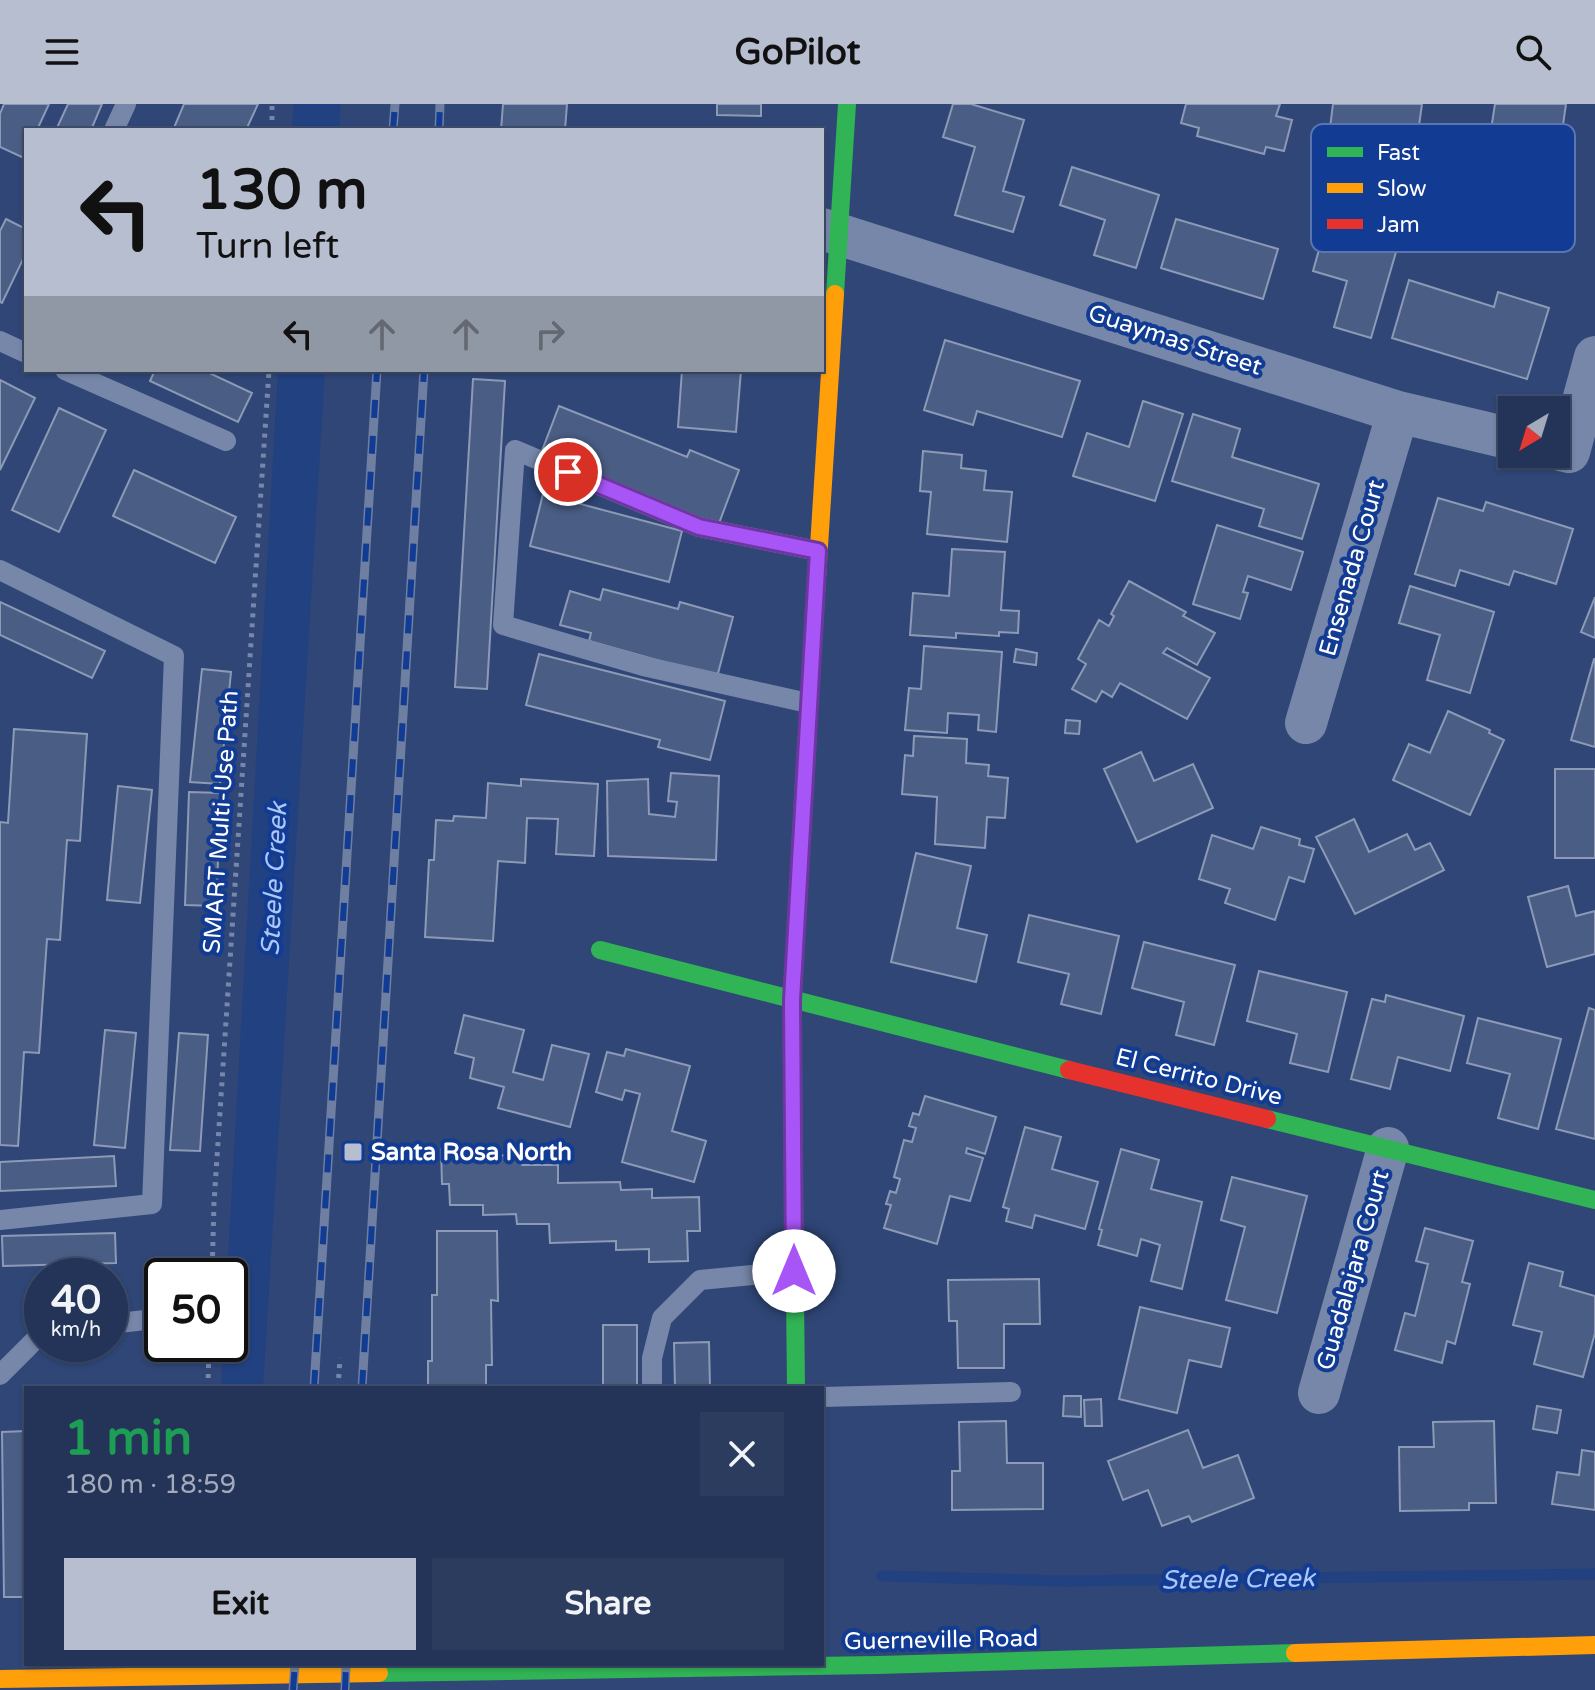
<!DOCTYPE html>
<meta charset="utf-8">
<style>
body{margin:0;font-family:"Varela Round",sans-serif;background:#2b3c5e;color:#f1f3f6;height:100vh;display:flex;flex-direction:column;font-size:30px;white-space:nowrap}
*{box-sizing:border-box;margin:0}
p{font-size:26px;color:#a3aaba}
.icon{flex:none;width:44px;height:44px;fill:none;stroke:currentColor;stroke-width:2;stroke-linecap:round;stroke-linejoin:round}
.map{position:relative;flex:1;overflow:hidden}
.details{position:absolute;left:24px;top:1282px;width:800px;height:280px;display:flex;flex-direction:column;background:#233458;border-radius:0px;box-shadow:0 2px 6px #0004,0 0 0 2px #404f6e}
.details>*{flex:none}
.banner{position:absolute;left:24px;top:24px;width:800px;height:244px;border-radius:0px;box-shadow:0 2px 6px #0004,0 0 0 2px #404f6e;background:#b6becf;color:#111;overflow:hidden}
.needle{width:52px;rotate:218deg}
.fabs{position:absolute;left:1498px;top:292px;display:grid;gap:16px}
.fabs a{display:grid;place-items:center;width:72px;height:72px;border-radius:0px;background:#233458;box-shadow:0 2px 6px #0004,0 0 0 2px #404f6e;font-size:40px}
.speed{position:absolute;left:24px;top:1154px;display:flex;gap:16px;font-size:40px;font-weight:700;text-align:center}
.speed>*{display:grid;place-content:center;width:104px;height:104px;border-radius:50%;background:#233458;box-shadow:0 2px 6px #0004,0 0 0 2px #404f6e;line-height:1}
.speed small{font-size:20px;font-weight:400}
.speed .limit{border:4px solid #111;border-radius:12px;background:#fff;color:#111}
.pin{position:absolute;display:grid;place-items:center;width:68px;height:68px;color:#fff;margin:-34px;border:4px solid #fff;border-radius:50%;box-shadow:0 2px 8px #0007}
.me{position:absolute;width:88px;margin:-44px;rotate:0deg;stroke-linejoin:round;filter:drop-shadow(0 0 6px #0008)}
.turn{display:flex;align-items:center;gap:28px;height:168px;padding:0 40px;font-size:36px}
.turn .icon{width:104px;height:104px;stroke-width:2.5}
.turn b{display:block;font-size:56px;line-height:68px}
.lanes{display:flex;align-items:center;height:76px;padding:0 40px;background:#0003;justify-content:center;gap:40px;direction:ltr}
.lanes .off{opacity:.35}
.round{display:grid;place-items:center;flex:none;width:84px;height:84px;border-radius:0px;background:#2b3c5e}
.overview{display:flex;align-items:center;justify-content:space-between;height:136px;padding:0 40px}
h1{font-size:48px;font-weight:800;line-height:60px;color:#1e9e55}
.button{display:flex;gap:16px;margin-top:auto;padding:16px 40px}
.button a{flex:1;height:92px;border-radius:0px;background:#b6becf;color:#111;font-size:32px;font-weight:800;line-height:92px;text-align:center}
.button a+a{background:#2b3c5e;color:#f1f3f6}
header{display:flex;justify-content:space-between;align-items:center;height:104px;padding:0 40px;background:#b6becf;color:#111;font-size:36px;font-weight:800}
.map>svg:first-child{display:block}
</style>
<header><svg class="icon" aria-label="menu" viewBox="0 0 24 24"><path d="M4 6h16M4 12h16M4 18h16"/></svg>GoPilot<svg class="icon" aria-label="search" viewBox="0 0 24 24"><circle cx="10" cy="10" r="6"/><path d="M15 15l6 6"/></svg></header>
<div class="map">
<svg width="1595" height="1586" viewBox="0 0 1595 1586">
<rect width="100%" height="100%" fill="#2f4676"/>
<!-- water -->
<path fill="#224181" d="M294,0h47l-2,26h-47z
M278,266h47l-62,1018h-42l2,-44h7v-68h-3z"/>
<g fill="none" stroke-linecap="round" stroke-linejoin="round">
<!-- stream -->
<path stroke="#224181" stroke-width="11" d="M882,1472l181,5 532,-7"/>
</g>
<!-- building -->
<path fill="#4a5d84" stroke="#8c9ab6" stroke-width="2" d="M4,0h45l-12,26h-11l-2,28 -24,-11v-33z
M68,0h34l-11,26h-35z
M184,0h74l-12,26h-73z
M503,0h64l-2,26h-64z
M717,0h44v12l-44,-1z
M953,0h18l53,16 -21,71 21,6 -11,35 -58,-17 20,-68 -32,-10z
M1186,0h94l-4,12 16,4 -8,31 -18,-4 -2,7 -67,-18 2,-8 -18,-5z
M1333,0h89l-4,29 22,3 -6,44 -64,-9 4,-29 -45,-6z
M1495,0h71l-6,42 -70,-10z
M1072,63l87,28 -23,73 -42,-13 11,-35 -45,-15z
M6,115l20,10v24l-24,50 -2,-1v-71z
M1176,115l102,30 -15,50 -102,-31z
M1324,128l72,20 -25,86 -37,-11 13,-46 -34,-10z
M1409,176l85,27 4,-15 51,16 -22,71 -135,-41z
M945,236l135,41 -18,56 -85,-26 -4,14 -49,-15z
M155,266h48l49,23 -14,29 -88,-41z
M682,266h59l-5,62 -58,-5z
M473,275l32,2 -18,308 -32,-2z
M0,276l35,18 -35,72z
M1143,297l40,13 -28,87 -82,-25 14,-43 42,14z
M559,302l128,51 3,-7 49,20 -21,56 -178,-70z
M59,304l47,22 -47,102 -47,-22z
M1193,310l47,15 -8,28 87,27 -17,55 -43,-13 5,-17 -92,-28z
M923,347l39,4 -1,13 25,3 -2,19 28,2 -5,50 -80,-8 4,-42 -11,-1z
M134,366l102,47 -21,46 -102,-47z
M543,390l139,37 -13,51 -139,-36z
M1438,394l45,13 3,-9 87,27 -17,55 -42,-13 -5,14 -49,-15 -5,16 -40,-12z
M1217,421l86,27 -12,38 -43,-14 -5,16 5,1 -8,26 -47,-15z
M952,445l53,3 -4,58 18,1 -1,22 -19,-1v4l-43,-3v5l-46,-3 3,-42 36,3z
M1129,477l57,31 -3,4 32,17 -18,32 -30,-17 -4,5 47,25 -23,41 -67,-36 -8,14 -10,-6 -6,11 -24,-13 14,-25 -8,-5 21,-39 10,6 5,-10 -3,-2z
M1410,482l84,26 -24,81 -43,-13 13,-45 -41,-12z
M603,485l75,20 2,-7 53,15 -16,60 -128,-36 2,-8 -31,-8 10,-34 30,9z
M1595,493v41l-14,-6z
M0,498l105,49 -13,27 -92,-43z
M924,542l78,6 -6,80 -18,-2 1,-15 -31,-2 -1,20 -42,-3 4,-42 12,1z
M1016,545l21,4 -1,12 -22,-3z
M539,550l186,47 -15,59 -52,-13 2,-7 -134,-35z
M1594,555h1v88l-24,-7z
M202,565l29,3 -11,112 -30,-2z
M1448,607l42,19 -1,3 15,7 -34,75 -77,-35 16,-36 21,9z
M1066,616l14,1 -1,13 -14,-1z
M14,625l73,5 -7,107 -13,-1 -7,100 -13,-1 -8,114 -15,-1 -6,94 -18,-1v-323l8,1z
M914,632l53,3 -1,24 23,2 -1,11 20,2 -3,40 -18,-1 -2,31 -50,-4 2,-47 -35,-3 3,-39 8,1z
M1141,648l13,29 39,-17 20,44 -76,34 -33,-73z
M1555,665h40v89h-40z
M671,669l48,3 -3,84 -108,-4 -1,-75 41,-2 1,35 26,3 2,-15 -9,-1z
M521,675l77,5 -4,72 -38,-2 2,-35 -31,-1 -2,45 -27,-2 -5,80 -68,-4 4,-77h5l2,-40 17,1 1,-5 32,2 2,-35 33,3z
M118,682l34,4 -12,113 -33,-3z
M189,688l32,1 -5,113 -31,-1z
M1354,715l15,33 38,-18 8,16 15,-7 14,27 -89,44 -39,-77z
M1261,723l39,12 -1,6 15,4 -10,33 -15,-5 -14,43 -50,-17 5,-14 -31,-10 13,-44 41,14z
M916,749l55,13 -14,62 30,7 -11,47 -85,-20z
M1568,782l8,30 19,-5v43l-48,13 -19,-70z
M1029,811l90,21 -18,78 -40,-10 8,-30 -51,-12z
M1144,838l91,23 -21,80 -38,-10 8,-33 -52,-14z
M1259,867l88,21 -19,80 -38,-9 7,-29 -50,-13z
M1386,891l78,21 -14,55 -52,-14 -8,32 -39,-10 21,-80 13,3z
M1589,904l6,2v129l-39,-10z
M464,911l60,15 -11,42 30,8 9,-35 37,9 -19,73 -72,-19 6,-21 -34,-9 4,-20 -19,-5z
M1478,914l83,21 -23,90 -40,-11 12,-44 -43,-11z
M105,926l31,3 -11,115 -31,-3z
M179,929l29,2 -8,116 -30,-1z
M626,945l64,17 -18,65 34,10 -12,41 -72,-20 18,-68 -15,-4 -3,10 -26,-8 11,-40 17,4z
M925,992l71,21 -11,37 -18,-6 -1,5 17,5 -13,43 -20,-5 -13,48 -53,-16 7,-23 -5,-1 4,-13 6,2 4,-14 -6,-2 10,-37 8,2 4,-14 -7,-2 4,-13 6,2z
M1025,1023l36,10 -9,32 46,13 -13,47 -50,-14 -3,13 -26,-7 3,-12 -6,-2z
M488,1044v8l33,-1 1,10h36v18l62,-1 1,8 31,-1v9l47,-1 1,34h-13l1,30 -39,1v-13l-33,1v-9l-66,2 -1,-19h-32l-1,-10 -33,1v-10h-33l-1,-21h-7l-1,-35z
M1121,1045l38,11 -8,29 51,13 -20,87 -31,-8 9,-36 -19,-6 -4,17 -39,-11 4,-15 -3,-1z
M114,1052l2,30 -116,5v-29z
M1232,1073l75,19 -30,117 -51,-13 19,-73 -24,-7z
M1425,1124l48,13 -11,41 8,2 -15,60 -8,-3 -5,22 -47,-13 10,-37 10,3 13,-52 -12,-3z
M437,1127h60l1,70 -7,-1 1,65h-6v23h-58v-27h4v-66h5z
M115,1129l1,30 -113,3 -1,-30z
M1529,1159l34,9 -3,14 35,10v37l-12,44 -49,-13 8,-32 -29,-7z
M1039,1175l1,45h-36v44h-46l-1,-47h-8l-1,-41z
M1140,1203l90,21 -9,39 -32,-7 -12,53 -58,-14z
M603,1221h34v63h-34z
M709,1238l1,46h-35l-1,-45z
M1064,1292h17v21l-18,-1z
M1101,1295l1,27h-17l-1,-26z
M1537,1302l24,4 -4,23 -24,-4z
M1006,1317l1,42h36v46l-91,1v-39h8l-1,-49z
M1494,1317l2,82h-27v7l-69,1 -1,-64h35l-1,-25z
M1188,1326l15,38 35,-13 16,43 -62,24 -3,-6 -27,10 -14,-36 -25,10 -15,-39z
M26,1327v166h-22l-2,-165z
M1582,1346l13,2v58l-43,-6 5,-32 22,3z"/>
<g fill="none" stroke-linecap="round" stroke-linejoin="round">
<!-- path -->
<path stroke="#7787a9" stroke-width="5" stroke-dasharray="4 6" stroke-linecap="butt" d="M272,26v-26
M212,1172l2,-73 55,-833
M208,1284l1,-44
M338,1284l2,-30"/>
<!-- lane -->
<path stroke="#7787a9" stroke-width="20" d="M114,26l12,-26
M0,237l26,12
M65,266l161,71
M0,466l174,86 -22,548 -152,16
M808,599l-165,-37 -140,-41 12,-175 184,77 119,24
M110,1220l44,-5
M0,1271l42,-42
M652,1284v-30l10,-40 38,-38 94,-9
M822,1293l189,-5"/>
<!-- street -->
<path stroke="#7787a9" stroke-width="42" d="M822,125l576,183 114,27
M1556,345l13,3 26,-95
M1306,619l92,-311
M1319,1289l69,-245"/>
<!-- fast -->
<path stroke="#30b455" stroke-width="18" d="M835,190l12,-190
M600,846l469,120
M1267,1015l328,81
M796,1284l-4,-388 12,-217
M379,1569l499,-8 417,-12"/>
<!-- slow -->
<path stroke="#ff9f0a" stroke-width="18" d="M804,679l31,-489
M1295,1549l300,-8
M0,1575l379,-6"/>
<!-- jam -->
<path stroke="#e5322d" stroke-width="18" d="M1069,966l198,49"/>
<defs>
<path id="rail" d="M393,26l2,-26
M439,26l1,-26
M314,1284l63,-1018
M362,1284l62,-1018
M293,1586l2,-26
M345,1586l1,-26"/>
</defs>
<!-- rail casing -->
<use href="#rail" stroke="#6e7fa1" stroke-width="9"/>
<!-- rail -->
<use href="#rail" stroke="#123c93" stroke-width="6" stroke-dasharray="18" stroke-linecap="butt"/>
</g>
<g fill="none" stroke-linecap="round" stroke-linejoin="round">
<defs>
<path id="route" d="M568,368l131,55 119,24 -26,449 2,271"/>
</defs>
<!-- route casing -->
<use href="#route" stroke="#6d37a1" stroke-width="20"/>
<!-- route -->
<use href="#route" stroke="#a855f7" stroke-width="14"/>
</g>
<!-- markers -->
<rect fill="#b6becf" stroke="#123c93" stroke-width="3" x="343" y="1038" width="20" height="20" rx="4"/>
<g text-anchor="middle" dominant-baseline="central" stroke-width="8" stroke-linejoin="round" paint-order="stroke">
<!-- street labels -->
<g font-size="24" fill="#fff" stroke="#123c93">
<text transform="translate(1175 236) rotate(18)">Guaymas Street</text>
<text transform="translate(1352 464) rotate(-74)">Ensenada Court</text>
<text transform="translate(221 718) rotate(-86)">SMART Multi-Use Path</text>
<text transform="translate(1199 973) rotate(14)">El Cerrito Drive</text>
<text transform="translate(1353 1166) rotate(-74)">Guadalajara Court</text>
<text transform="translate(941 1536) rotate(-1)">Guerneville Road</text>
</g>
<!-- poi labels -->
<g font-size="24" font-weight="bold" fill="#fff" stroke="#123c93" text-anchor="start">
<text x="371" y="1048">Santa Rosa North</text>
</g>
<!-- water labels -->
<g font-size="26" font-style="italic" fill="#abc6f9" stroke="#123c93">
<text transform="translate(274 775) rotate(-87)">Steele Creek</text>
<text transform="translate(1238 1475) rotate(-1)">Steele Creek</text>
</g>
</g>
<!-- legend -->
<rect x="1311" y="20" width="264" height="128" rx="12" fill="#123c93" stroke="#5976b3" stroke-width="2"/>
<rect x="1327" y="43" width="36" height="10" fill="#30b455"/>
<rect x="1327" y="79" width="36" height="10" fill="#ff9f0a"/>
<rect x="1327" y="115" width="36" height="10" fill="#e5322d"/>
<g font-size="22" fill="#fff">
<text x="1377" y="56">Fast</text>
<text x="1377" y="92">Slow</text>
<text x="1377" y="128">Jam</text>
</g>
</svg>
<div class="fabs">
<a><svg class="needle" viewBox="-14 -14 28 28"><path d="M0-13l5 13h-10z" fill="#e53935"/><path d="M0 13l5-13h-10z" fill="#a3aaba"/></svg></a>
</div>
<div class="speed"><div>40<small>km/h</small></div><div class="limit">50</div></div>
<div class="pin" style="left:568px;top:368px;background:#d93025"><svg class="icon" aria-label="arrive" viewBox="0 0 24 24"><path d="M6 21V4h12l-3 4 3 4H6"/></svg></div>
<svg class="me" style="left:794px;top:1167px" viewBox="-20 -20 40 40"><circle r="19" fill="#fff"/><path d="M0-13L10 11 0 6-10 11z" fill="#a855f7"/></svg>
<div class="banner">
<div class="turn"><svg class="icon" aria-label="left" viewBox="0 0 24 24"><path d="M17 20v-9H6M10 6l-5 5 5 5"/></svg><div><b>130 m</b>Turn left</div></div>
<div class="lanes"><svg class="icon" aria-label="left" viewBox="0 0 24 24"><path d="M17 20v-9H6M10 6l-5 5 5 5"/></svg><svg class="icon off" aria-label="ahead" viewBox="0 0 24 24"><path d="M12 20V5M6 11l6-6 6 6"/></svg><svg class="icon off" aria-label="ahead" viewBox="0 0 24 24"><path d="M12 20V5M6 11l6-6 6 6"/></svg><svg class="icon off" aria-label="right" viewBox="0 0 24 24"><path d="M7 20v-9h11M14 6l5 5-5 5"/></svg></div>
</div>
<section class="details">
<div class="overview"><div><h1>1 min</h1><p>180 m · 18:59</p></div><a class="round"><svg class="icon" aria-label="close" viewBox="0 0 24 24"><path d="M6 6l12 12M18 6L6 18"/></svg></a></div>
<div class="button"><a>Exit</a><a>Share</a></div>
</section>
</div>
